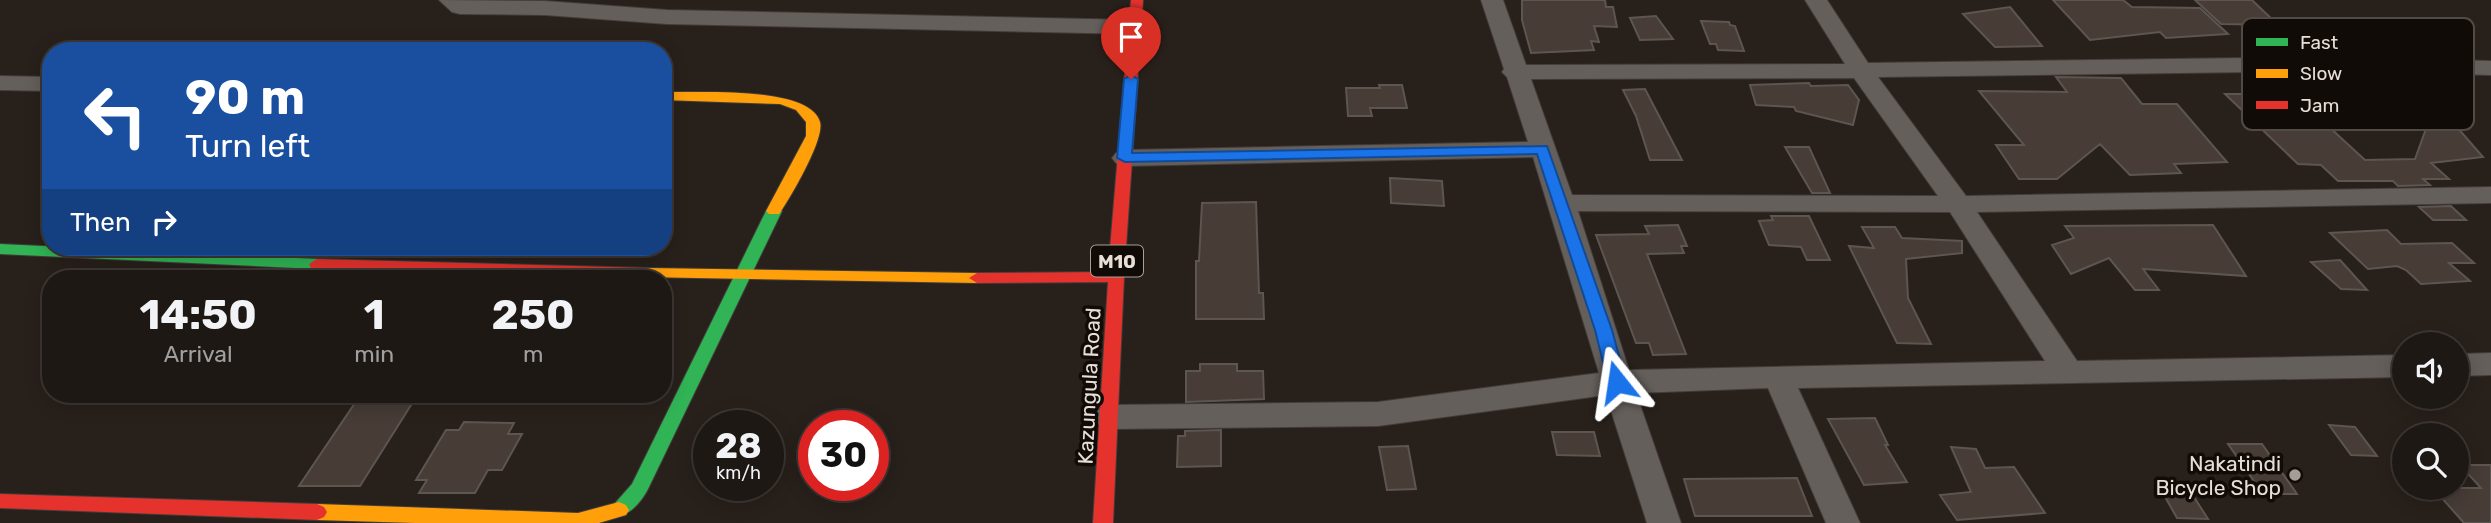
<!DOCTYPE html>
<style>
body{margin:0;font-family:Rubik,sans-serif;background:#26211d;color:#f1f3f6;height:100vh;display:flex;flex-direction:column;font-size:26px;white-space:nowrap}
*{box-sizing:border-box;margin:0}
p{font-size:23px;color:#a1a0a0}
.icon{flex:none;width:38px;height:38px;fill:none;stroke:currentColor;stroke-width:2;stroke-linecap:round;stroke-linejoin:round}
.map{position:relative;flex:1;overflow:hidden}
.details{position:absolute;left:42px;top:270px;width:630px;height:133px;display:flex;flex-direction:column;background:#1e1814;border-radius:28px;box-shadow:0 4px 18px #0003,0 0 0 2px #3c3734}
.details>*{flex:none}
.guide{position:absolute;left:42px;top:42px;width:630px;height:214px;border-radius:28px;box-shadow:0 4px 18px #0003,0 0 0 2px #3c3734;background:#1a4fa0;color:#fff;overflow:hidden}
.controls{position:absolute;left:2392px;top:332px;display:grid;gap:14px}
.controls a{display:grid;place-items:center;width:77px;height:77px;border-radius:50%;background:#1e1814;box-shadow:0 4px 18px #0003,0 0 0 2px #3c3734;font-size:35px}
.speed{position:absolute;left:693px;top:410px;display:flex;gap:14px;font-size:35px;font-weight:700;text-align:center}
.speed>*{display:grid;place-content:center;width:91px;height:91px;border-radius:50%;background:#1e1814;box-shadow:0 4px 18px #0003,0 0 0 2px #3c3734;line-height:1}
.speed small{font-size:18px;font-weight:400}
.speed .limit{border:10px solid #d22;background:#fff;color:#111}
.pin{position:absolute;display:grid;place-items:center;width:60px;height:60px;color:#fff;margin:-72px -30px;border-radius:50% 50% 50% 0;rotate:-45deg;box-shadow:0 0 7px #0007}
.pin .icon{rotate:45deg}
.me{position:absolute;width:77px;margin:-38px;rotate:345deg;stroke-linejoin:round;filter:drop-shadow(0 0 5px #0008)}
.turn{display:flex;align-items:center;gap:24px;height:147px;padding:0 28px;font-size:32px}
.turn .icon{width:91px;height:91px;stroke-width:2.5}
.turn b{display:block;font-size:49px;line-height:60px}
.then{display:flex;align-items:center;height:66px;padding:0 28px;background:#0003;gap:14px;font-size:26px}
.eta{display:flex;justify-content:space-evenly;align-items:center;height:119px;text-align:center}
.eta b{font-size:42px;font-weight:700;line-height:49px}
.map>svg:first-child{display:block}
</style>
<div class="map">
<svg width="2491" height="523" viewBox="0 0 2491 523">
<rect width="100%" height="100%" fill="#28201b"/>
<!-- building -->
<path fill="#473c36" stroke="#5c5550" stroke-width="2" d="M1522,0h83l1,7h7l4,20 -23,-1 5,16 -8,-1 3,9 -63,3 -9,-33z
M2053,0h70l9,7 68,1 28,26 -62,4 -6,-6 -70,8z
M2195,0h57l26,25 -57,-1z
M2010,7l32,39 -47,1 -32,-33z
M1656,16l17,23 -33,1 -10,-22z
M1701,21l28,1 1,3 5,1 9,25 -26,-1 -2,-6h-6z
M2056,77l65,1 21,26h35l50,58 -53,2 7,9 -51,2 -30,-31 -43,35h-38l-23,-34h28l-45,-54 88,1z
M1809,83l2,3 37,-1 11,15 -6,25 -57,-14 -2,-4 -38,-2 -6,-20z
M1379,85h23l5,23h-37l2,8h-24l-2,-28h34z
M1645,89l37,71h-32l-14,-44 -13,-26z
M2440,90l31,29 -22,-1 34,39 -52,6 18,16h-26l7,6 -32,1 -5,-5h-55l-17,-16 -23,-1 -73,-70h98l23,21h-30l49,45 50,-1z
M1785,147h24l21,46h-18z
M1390,178l52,3 2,25 -53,-3z
M1256,202l3,91h4l1,26h-68v-58h3l3,-58z
M2451,206l15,14h-33l-14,-13z
M1771,216h38l21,44h-23l-6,-13 -32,-2 -10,-24 14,-1z
M1678,225l9,21h-6l3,7 -37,1 39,100 -33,1 -4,-12h-13l-40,-108 53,-1 -4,-8z
M2213,225l33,51 -103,-7 16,21h-24l-26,-32 -38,16 -19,-29 22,-7 -9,-12z
M1862,227h33l7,11 60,3v12l-56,6 2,39 23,46 -34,-1 -48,-97 25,2z
M2387,230l14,14 51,-1 22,20h-25l21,18 -49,3 -15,-14 -9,-4 -29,3 -38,-36z
M2340,260l27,30 -26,-1 -30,-27z
M1200,364h37v7h26l1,28 -78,3v-31h14z
M361,394h57l-58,92h-61z
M1875,418l13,27h-3l22,37 -43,3 -36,-66z
M464,422l50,1 -6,11h14l-20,36h-14l-13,23h-56l8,-13h-11l30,-50h13z
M2329,425l26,2 22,29 -26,-1z
M1221,430v36l-44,1 1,-31h7v-5z
M1552,432h42l6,24 -43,-1z
M2228,444h34l35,50h-34z
M1408,446l8,43 -29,1 -8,-43z
M1951,447l25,2 9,19 29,-1 31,46 -88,7 -17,-25 31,-3z
M2460,465h31v58h-27l-31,-35h48z
M1797,478l15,38h-117l-11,-37z
M2164,495l30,2 14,22 -31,-1z"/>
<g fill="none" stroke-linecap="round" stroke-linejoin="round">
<defs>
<path id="street" d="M439,0l106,1 122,9 468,10 8,2 3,5 -3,5 -8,2 -468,-10 -122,-9 -85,-1 -8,-2z
M1481,0h22l23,65 319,-1 -40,-64h22l41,63 461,-6 162,4v14l-162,-4 -451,6 88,119 525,-9v16l-514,9 100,149 327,-6v22l-606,11 62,135h-34l-58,-135 -132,5 45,130h-34l-41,-128 -228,31 -269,3 -11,-4 -5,-8 5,-8 11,-4 269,-3 221,-29 -66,-216 -408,9 -9,-3 -4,-5 4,-5 9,-3 403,-8 -21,-65 -5,-5 2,-3zM1854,78l84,118 -366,-1 -41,-116zM1578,211l372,1 95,149 -416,9z
M0,76l51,1v14l-51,-1z
M2491,353v22l-34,1v-22z"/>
<path id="fast" d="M774,206l8,5 -134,278c-6,12 -21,31 -36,26l-3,-5 23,-26 134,-273z
M0,244l317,15 8,5 -8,5 -317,-15z"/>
<path id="slow" d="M663,92c32,1 147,-7 157,30 5,17 -30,76 -41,92h-10l-3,-3 40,-75v-14l-10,-12 -16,-6 -117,-4z
M648,268l329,5 8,5 -8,5 -335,-6 -2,-4z
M619,502l7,3 3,5 -3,5 -27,8h-184l-98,-3 -7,-3 -3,-5 3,-5 7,-3 261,9z"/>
<path id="jam" d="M1131,0h12l-19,277 -11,246h-20l15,-241 -131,1 -8,-5 8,-5 131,-1z
M317,259l331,9 8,5 -9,5 -336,-10 -2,-4z
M0,494l317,10 7,3 3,5 -3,5 -7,3 -317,-12z"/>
</defs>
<!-- street casing -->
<use href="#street" stroke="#433c39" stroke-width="2"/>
<!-- fast casing -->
<use href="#fast" stroke="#433c39" stroke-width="2"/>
<!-- slow casing -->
<use href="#slow" stroke="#433c39" stroke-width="2"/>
<!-- jam casing -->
<use href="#jam" stroke="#433c39" stroke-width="2"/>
<!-- street -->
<use href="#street" fill="#655f5b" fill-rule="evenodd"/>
<!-- fast -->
<use href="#fast" fill="#30b455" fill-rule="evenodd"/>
<!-- slow -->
<use href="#slow" fill="#ff9f0a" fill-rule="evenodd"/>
<!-- jam -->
<use href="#jam" fill="#e5322d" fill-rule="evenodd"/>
</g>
<!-- route -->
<path fill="#1a73e8" stroke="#114b97" stroke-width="2" d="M1131,75l7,4 -6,74 415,-7 65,184 14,52 -3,4h-12l-3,-4 -13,-52 -58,-176 -412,8 -8,-4 7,-79z"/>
<!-- markers -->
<circle fill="#a49c95" stroke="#110b07" stroke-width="2.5" cx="2295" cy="475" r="7"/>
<g text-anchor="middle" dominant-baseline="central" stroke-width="7" stroke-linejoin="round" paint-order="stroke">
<!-- shield labels -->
<rect fill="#110b07" stroke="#a79f99" stroke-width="2" x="1091" y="245.5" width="52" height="31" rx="5"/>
<g font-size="19" font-weight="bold" fill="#e7ded7">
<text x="1117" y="261">M10</text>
</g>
<!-- street labels -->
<g font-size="21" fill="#e7ded7" stroke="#110b07">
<text transform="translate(1089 386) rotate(-87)">Kazungula Road</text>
</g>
<!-- poi labels -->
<g font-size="21" fill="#e7ded7" stroke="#110b07" text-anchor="end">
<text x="2281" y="463">Nakatindi<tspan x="2281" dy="24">Bicycle Shop</tspan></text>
</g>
</g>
<!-- legend -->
<rect x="2242" y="18" width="232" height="112" rx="10" fill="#110b07" stroke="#514a45" stroke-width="2"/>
<rect x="2256" y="38" width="32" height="8" fill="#30b455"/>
<rect x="2256" y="69" width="32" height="9" fill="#ff9f0a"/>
<rect x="2256" y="101" width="32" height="8" fill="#e5322d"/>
<g font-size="19" fill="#e7ded7">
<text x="2300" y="49">Fast</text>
<text x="2300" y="80">Slow</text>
<text x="2300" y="112">Jam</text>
</g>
</svg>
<div class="controls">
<a><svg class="icon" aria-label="sound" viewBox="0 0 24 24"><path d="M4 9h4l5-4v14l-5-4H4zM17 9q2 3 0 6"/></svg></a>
<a><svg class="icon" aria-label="search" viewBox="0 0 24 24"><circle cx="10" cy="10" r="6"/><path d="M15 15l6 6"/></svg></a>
</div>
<div class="speed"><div>28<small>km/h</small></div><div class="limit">30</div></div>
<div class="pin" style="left:1131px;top:79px;background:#d93025"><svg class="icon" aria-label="arrive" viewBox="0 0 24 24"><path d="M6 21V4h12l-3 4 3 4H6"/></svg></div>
<svg class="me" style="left:1617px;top:382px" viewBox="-20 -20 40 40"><path d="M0-17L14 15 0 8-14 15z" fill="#1a73e8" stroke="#fff" stroke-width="4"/></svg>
<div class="guide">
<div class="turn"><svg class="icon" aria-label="left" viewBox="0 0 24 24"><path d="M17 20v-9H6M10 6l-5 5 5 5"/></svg><div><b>90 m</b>Turn left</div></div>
<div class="then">Then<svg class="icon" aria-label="right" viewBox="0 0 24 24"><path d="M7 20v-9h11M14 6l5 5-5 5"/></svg></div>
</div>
<section class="details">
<div class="eta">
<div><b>14:50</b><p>Arrival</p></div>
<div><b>1</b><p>min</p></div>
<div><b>250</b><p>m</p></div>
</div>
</section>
</div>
